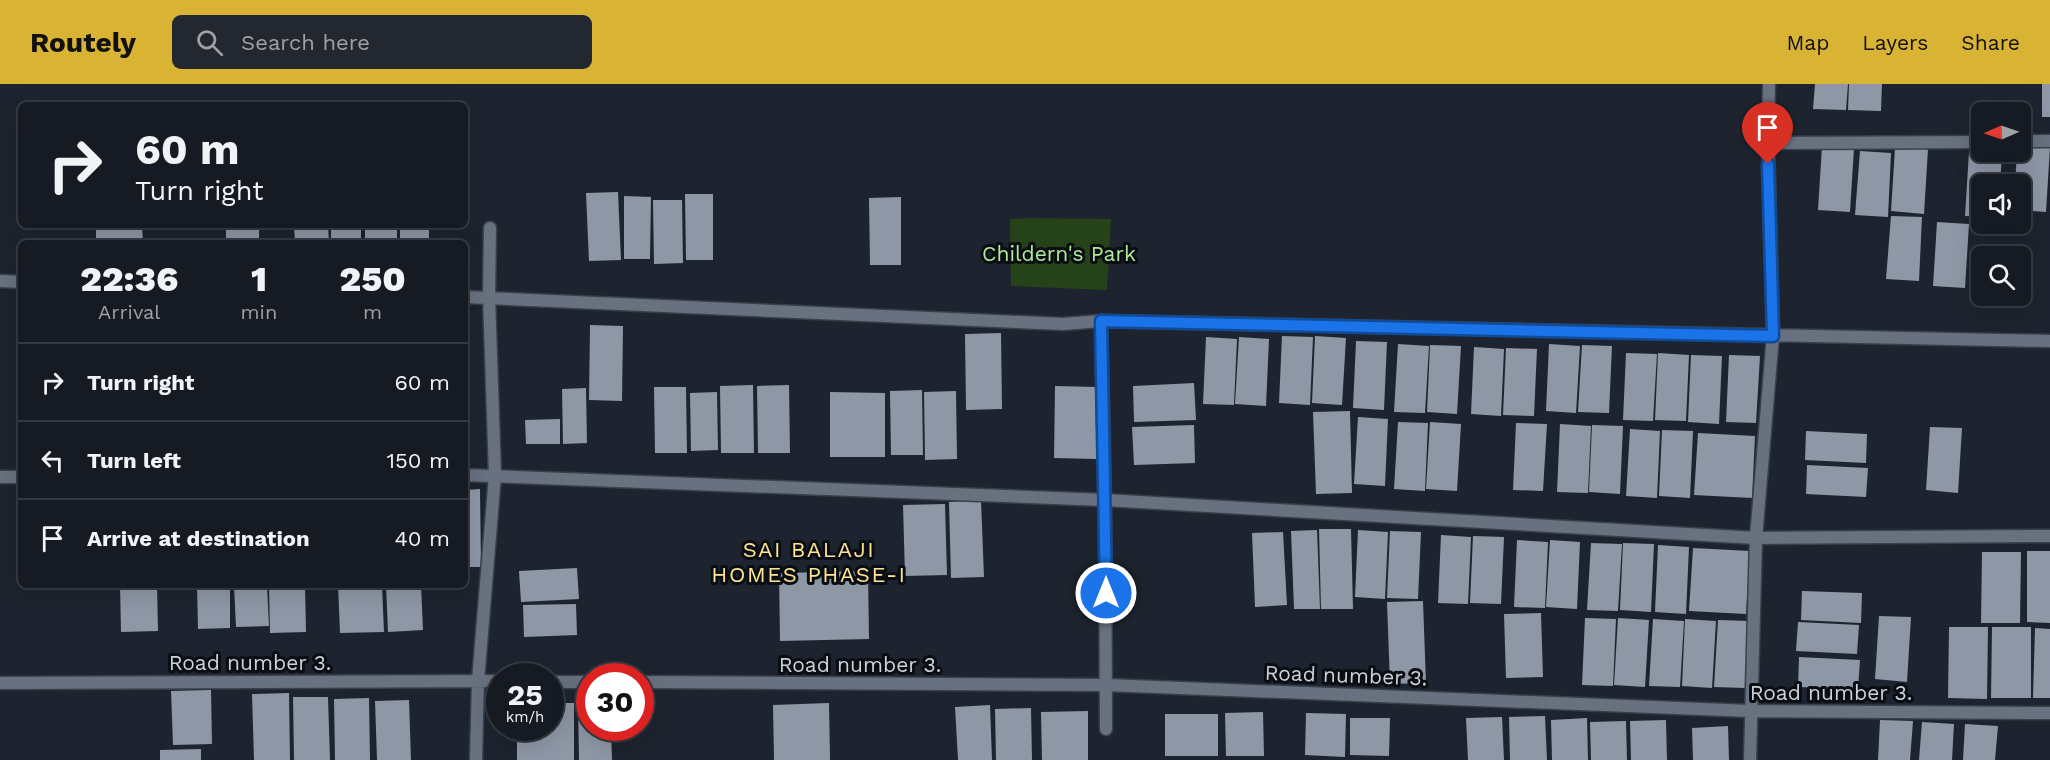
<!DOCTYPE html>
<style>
body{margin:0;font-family:"Work Sans",sans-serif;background:#232830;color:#f1f3f6;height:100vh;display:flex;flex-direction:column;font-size:22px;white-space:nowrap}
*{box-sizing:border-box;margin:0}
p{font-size:20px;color:#9ea1a6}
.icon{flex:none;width:33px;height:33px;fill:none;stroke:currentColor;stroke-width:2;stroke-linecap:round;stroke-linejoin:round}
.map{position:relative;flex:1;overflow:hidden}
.side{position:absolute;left:18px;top:156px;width:450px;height:348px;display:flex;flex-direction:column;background:#161b23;border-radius:9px;box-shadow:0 6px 24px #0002,0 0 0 2px #353941}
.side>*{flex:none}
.banner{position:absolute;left:18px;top:18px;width:450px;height:126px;border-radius:9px;box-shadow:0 6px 24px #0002,0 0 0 2px #353941;background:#161b23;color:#f1f3f6;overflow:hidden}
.needle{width:39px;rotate:268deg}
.buttons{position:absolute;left:1971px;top:18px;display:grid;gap:12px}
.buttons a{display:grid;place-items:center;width:60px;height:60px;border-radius:9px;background:#161b23;box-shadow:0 6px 24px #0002,0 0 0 2px #353941;font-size:30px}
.speed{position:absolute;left:486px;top:579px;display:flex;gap:12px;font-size:30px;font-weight:700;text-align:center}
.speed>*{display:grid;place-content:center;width:78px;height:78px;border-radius:50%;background:#161b23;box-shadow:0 6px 24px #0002,0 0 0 2px #353941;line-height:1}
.speed small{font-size:15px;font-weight:400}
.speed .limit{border:9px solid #d22;background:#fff;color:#111}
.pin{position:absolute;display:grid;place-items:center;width:51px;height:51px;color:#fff;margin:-62px -26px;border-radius:50% 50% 50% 0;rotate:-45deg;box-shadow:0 0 6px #0007}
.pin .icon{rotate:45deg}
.me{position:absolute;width:66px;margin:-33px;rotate:0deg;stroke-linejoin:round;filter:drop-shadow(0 0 4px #0008)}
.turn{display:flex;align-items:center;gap:21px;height:126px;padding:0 18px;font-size:27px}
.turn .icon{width:78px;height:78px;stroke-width:2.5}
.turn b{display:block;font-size:42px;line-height:51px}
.eta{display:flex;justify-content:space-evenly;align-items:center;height:102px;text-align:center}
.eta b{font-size:36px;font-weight:800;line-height:42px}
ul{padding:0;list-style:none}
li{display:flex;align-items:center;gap:18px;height:78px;padding:0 18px;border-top:2px solid #353941}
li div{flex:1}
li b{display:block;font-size:22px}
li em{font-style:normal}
header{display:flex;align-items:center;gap:36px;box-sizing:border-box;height:84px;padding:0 30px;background:#d9b334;color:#111}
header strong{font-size:28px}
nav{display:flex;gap:33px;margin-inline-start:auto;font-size:21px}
.search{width:420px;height:54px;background:#232830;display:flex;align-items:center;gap:15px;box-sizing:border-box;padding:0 21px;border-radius:9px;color:#9ea1a6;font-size:22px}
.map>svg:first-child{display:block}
</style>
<header>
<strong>Routely</strong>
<div class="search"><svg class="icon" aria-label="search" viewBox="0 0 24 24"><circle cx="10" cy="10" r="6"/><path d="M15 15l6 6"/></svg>Search here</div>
<nav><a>Map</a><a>Layers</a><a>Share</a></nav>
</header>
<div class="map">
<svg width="2050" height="676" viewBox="0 0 2050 676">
<rect width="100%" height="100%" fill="#1d242f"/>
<!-- green -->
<path fill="#254219" d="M1028,134l83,1 -4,71 -96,-4 -1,-67z"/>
<!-- building -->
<path fill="#8e97a6" d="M1815,0h33l-2,26 -33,-1z
M1849,0h33l-1,27 -33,-1z
M2042,0h8v33h-8z
M1822,62l32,2 -4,64 -32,-2z
M2020,62l30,1 -4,65 -26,-2v-26h-5l2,-32h3z
M1895,64l33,1 -4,65 -33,-3z
M1860,67l31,2 -3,64 -33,-2z
M1969,68l33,2 -2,30h-18v33l-17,-1z
M618,108l3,68 -32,1 -3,-68z
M685,110h28v66h-27z
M624,112l27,1 -1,62h-26z
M901,113v68h-31l-1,-67z
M653,116h29l1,63 -29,1z
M1891,132l31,1 -3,64 -33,-2z
M1937,138l32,2 -4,64 -32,-2z
M96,141h46l1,18h-47z
M226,141h33v18h-33z
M294,141h34l1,18h-34z
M331,141h30v18h-30z
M365,141h32v18h-32z
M400,141h29v18h-29z
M590,241l33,1 -1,75 -33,-1z
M1001,249l1,76 -36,1 -1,-76z
M1282,252l31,1 -3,68 -31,-2z
M1315,252l31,2 -4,67 -30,-2z
M1206,253l31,2 -3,66 -31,-1z
M1239,253l30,2 -3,67 -31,-2z
M1356,257l31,1 -3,68 -31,-2z
M1398,260l31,2 -4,67 -31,-1z
M1549,260l31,2 -4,67 -30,-2z
M1430,261l31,1 -4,68 -30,-2z
M1582,261l30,1 -3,67 -31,-1z
M1474,263l30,2 -3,67 -30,-2z
M1506,264l31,1 -3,67 -31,-1z
M1626,269l31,1 -4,67 -30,-1z
M1658,269l31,2 -3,66 -31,-1z
M1691,271l31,1 -3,68 -31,-2z
M1729,271l31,1 -4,67 -30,-1z
M1194,299l2,37 -62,2 -1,-36z
M753,301l1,68h-33l-1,-67z
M789,301l1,68h-32l-1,-67z
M1055,302l42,1 -1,72 -42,-1z
M654,303h32l1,66h-32z
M586,304l1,55 -24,1 -1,-55z
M922,306l1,65h-32l-1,-64z
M956,307l1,68 -32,1 -1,-68z
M717,308l1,58 -27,1 -1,-58z
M830,308l55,1v64h-55z
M1350,327l2,82 -36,1 -3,-82z
M1358,333l30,2 -3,67 -31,-2z
M560,335v25h-34l-1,-24z
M1398,338l30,1 -3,68 -31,-2z
M1430,338l31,2 -4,67 -31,-2z
M1516,339l31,1 -4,67 -30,-1z
M1560,340l31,2 -3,67 -31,-1z
M1194,341l1,38 -61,2 -2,-38z
M1592,341l31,1 -3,68 -31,-2z
M1930,343l32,1 -4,65 -32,-3z
M1630,345l30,2 -3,67 -31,-2z
M1662,346l31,1 -3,67 -31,-2z
M1806,347l61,3 -1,29 -61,-3z
M1698,349l57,3 -3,62 -58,-3z
M1807,381l61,3 -2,29 -60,-3z
M480,405l1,78h-16v-77z
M981,416l3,77 -33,1 -2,-76z
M945,420l2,71 -42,1 -2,-71z
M1319,445h32l2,80h-32z
M1317,446l3,79h-26l-3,-78z
M1358,446l30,2 -3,67 -30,-2z
M1390,447l31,1 -3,67 -31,-1z
M1283,448l4,73 -32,2 -3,-74z
M1441,451l30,2 -3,67 -30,-1z
M1473,452l31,1 -3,67 -31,-1z
M1517,456l31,2 -3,66 -31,-1z
M1550,456l30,2 -3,67 -31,-2z
M1591,459l31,1 -4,67 -31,-1z
M1623,459l31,1 -3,68 -31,-2z
M1658,461l31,2 -3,67 -31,-2z
M1693,464l57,3 -4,63 -57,-3z
M2027,467h23v72l-23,-1z
M1982,468h39l-1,71h-39z
M577,484l2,31 -58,3 -2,-31z
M868,487l1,68 -89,2 -1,-68z
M120,501h37l1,46 -37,1z
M197,501h33v43l-32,1z
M234,501h33l2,41 -33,1z
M269,501h36l1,47 -36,1z
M338,501h44l2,47 -44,1z
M386,501h35l2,45 -35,2z
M1802,507l60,2 -1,30 -60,-3z
M1423,517l3,82 -36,1 -3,-82z
M576,520l1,31 -53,2 -1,-32z
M1541,529l2,64 -37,1 -2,-64z
M1879,532l32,1 -4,65 -32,-3z
M1585,534l31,1 -3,67 -31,-1z
M1618,534l31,2 -4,67 -31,-2z
M1653,535l31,2 -4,66 -31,-1z
M1685,535l31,2 -4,67 -30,-2z
M1718,536l31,1 -4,67 -31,-1z
M1798,538l61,3 -2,29 -61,-3z
M1949,543h39l-1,72 -39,-1z
M1992,543h39v71h-40z
M2035,544l15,1v69h-17z
M1799,573l61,3 -2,29 -60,-2z
M211,606l1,54 -39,1 -2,-54z
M289,609l1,67h-36l-2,-66z
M293,613h35l2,63h-36z
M369,614l1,62h-35l-1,-61z
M409,616l2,60h-34l-2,-59z
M590,617v27h21l1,32h-33l-1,-58z
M550,619h24v57h-57v-32h33z
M829,619l1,57h-56l-1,-55z
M990,621l2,55h-34l-3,-53z
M1031,624l1,52h-36l-1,-51z
M1088,627v49h-46l-1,-48z
M1263,628l1,44h-38l-1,-43z
M1306,629l40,1 -1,43 -40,-2z
M1165,630h53v42h-53z
M1545,632l2,44h-37l-1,-43z
M1502,633l2,43h-36l-2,-42z
M1350,634h40l-1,38 -39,-1z
M1587,634l1,42h-36l-1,-40z
M1666,636l1,40h-36l-1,-39z
M1880,636l33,1 -3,39h-32z
M1626,637l1,39h-36l-1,-38z
M1922,638l32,2 -2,36h-33z
M1965,640l33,2 -3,34h-32z
M1728,642l1,34h-36l-1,-32z
M201,665v11h-41v-10z"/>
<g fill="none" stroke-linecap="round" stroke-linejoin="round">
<defs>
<path id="street" d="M2020,57h30
M1768,59l214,-1
M0,197l21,1
M465,213l598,27 38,-3 949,20
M1101,237l4,179 1,229
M465,391l640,25 651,38 294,-2
M0,393h21
M550,598h40
M640,598l467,3 643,26 300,2
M0,599l500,-2
M476,676l2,-79 17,-206 -6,-178 1,-69
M1750,676l6,-222 17,-203 -5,-192 1,-59"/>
</defs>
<!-- street casing -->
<use href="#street" stroke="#3a404a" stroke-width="15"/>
<!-- street -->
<use href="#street" stroke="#68717f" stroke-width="12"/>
</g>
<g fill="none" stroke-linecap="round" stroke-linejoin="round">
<defs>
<path id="route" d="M1106,509l-5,-272 672,15 -5,-172"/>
</defs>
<!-- route casing -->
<use href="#route" stroke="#114b97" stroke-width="15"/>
<!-- route -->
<use href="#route" stroke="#1a73e8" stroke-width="10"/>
</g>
<g text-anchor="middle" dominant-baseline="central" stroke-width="6" stroke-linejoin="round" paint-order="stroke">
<!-- park labels -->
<g font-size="21" fill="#afea9a" stroke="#0a0d12">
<text x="1059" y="169">Childern's Park</text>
</g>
<!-- street labels -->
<g font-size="21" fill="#cdd2da" stroke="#0a0d12">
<text x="250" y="578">Road number 3.</text>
<text x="860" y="580">Road number 3.</text>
<text transform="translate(1346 591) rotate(2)">Road number 3.</text>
<text x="1831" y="608">Road number 3.</text>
</g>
<!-- neighbourhood labels -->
<g font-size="22" letter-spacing="1.5" fill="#fde396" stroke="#0a0d12">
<text x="809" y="465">SAI BALAJI<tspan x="809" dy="25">HOMES PHASE-I</tspan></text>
</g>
</g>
</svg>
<div class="buttons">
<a><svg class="needle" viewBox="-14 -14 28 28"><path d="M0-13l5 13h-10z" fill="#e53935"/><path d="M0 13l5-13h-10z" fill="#9ea1a6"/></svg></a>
<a><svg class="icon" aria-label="sound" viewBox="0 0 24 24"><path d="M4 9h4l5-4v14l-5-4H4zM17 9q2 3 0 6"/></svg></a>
<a><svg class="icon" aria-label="search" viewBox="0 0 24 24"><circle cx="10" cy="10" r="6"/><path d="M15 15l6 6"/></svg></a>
</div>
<div class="speed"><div>25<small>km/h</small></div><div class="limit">30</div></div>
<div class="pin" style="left:1768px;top:80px;background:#d93025"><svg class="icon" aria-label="arrive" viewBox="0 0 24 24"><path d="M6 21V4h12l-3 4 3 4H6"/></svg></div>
<svg class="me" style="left:1106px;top:509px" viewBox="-20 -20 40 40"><circle r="17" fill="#1a73e8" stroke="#fff" stroke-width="3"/><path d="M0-11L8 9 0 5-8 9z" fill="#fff"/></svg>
<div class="banner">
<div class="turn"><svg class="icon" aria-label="right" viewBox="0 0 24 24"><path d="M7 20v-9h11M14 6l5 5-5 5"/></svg><div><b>60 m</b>Turn right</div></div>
</div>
<section class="side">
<div class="eta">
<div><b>22:36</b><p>Arrival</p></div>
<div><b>1</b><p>min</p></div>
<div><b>250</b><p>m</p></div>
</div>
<ul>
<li><svg class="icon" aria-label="right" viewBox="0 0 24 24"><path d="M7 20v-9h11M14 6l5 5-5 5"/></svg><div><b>Turn right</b></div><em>60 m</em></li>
<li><svg class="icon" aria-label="left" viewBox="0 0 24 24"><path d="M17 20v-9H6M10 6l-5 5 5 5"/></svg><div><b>Turn left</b></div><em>150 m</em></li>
<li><svg class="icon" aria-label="arrive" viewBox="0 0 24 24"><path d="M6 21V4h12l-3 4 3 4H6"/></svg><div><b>Arrive at destination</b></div><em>40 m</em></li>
</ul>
</section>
</div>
